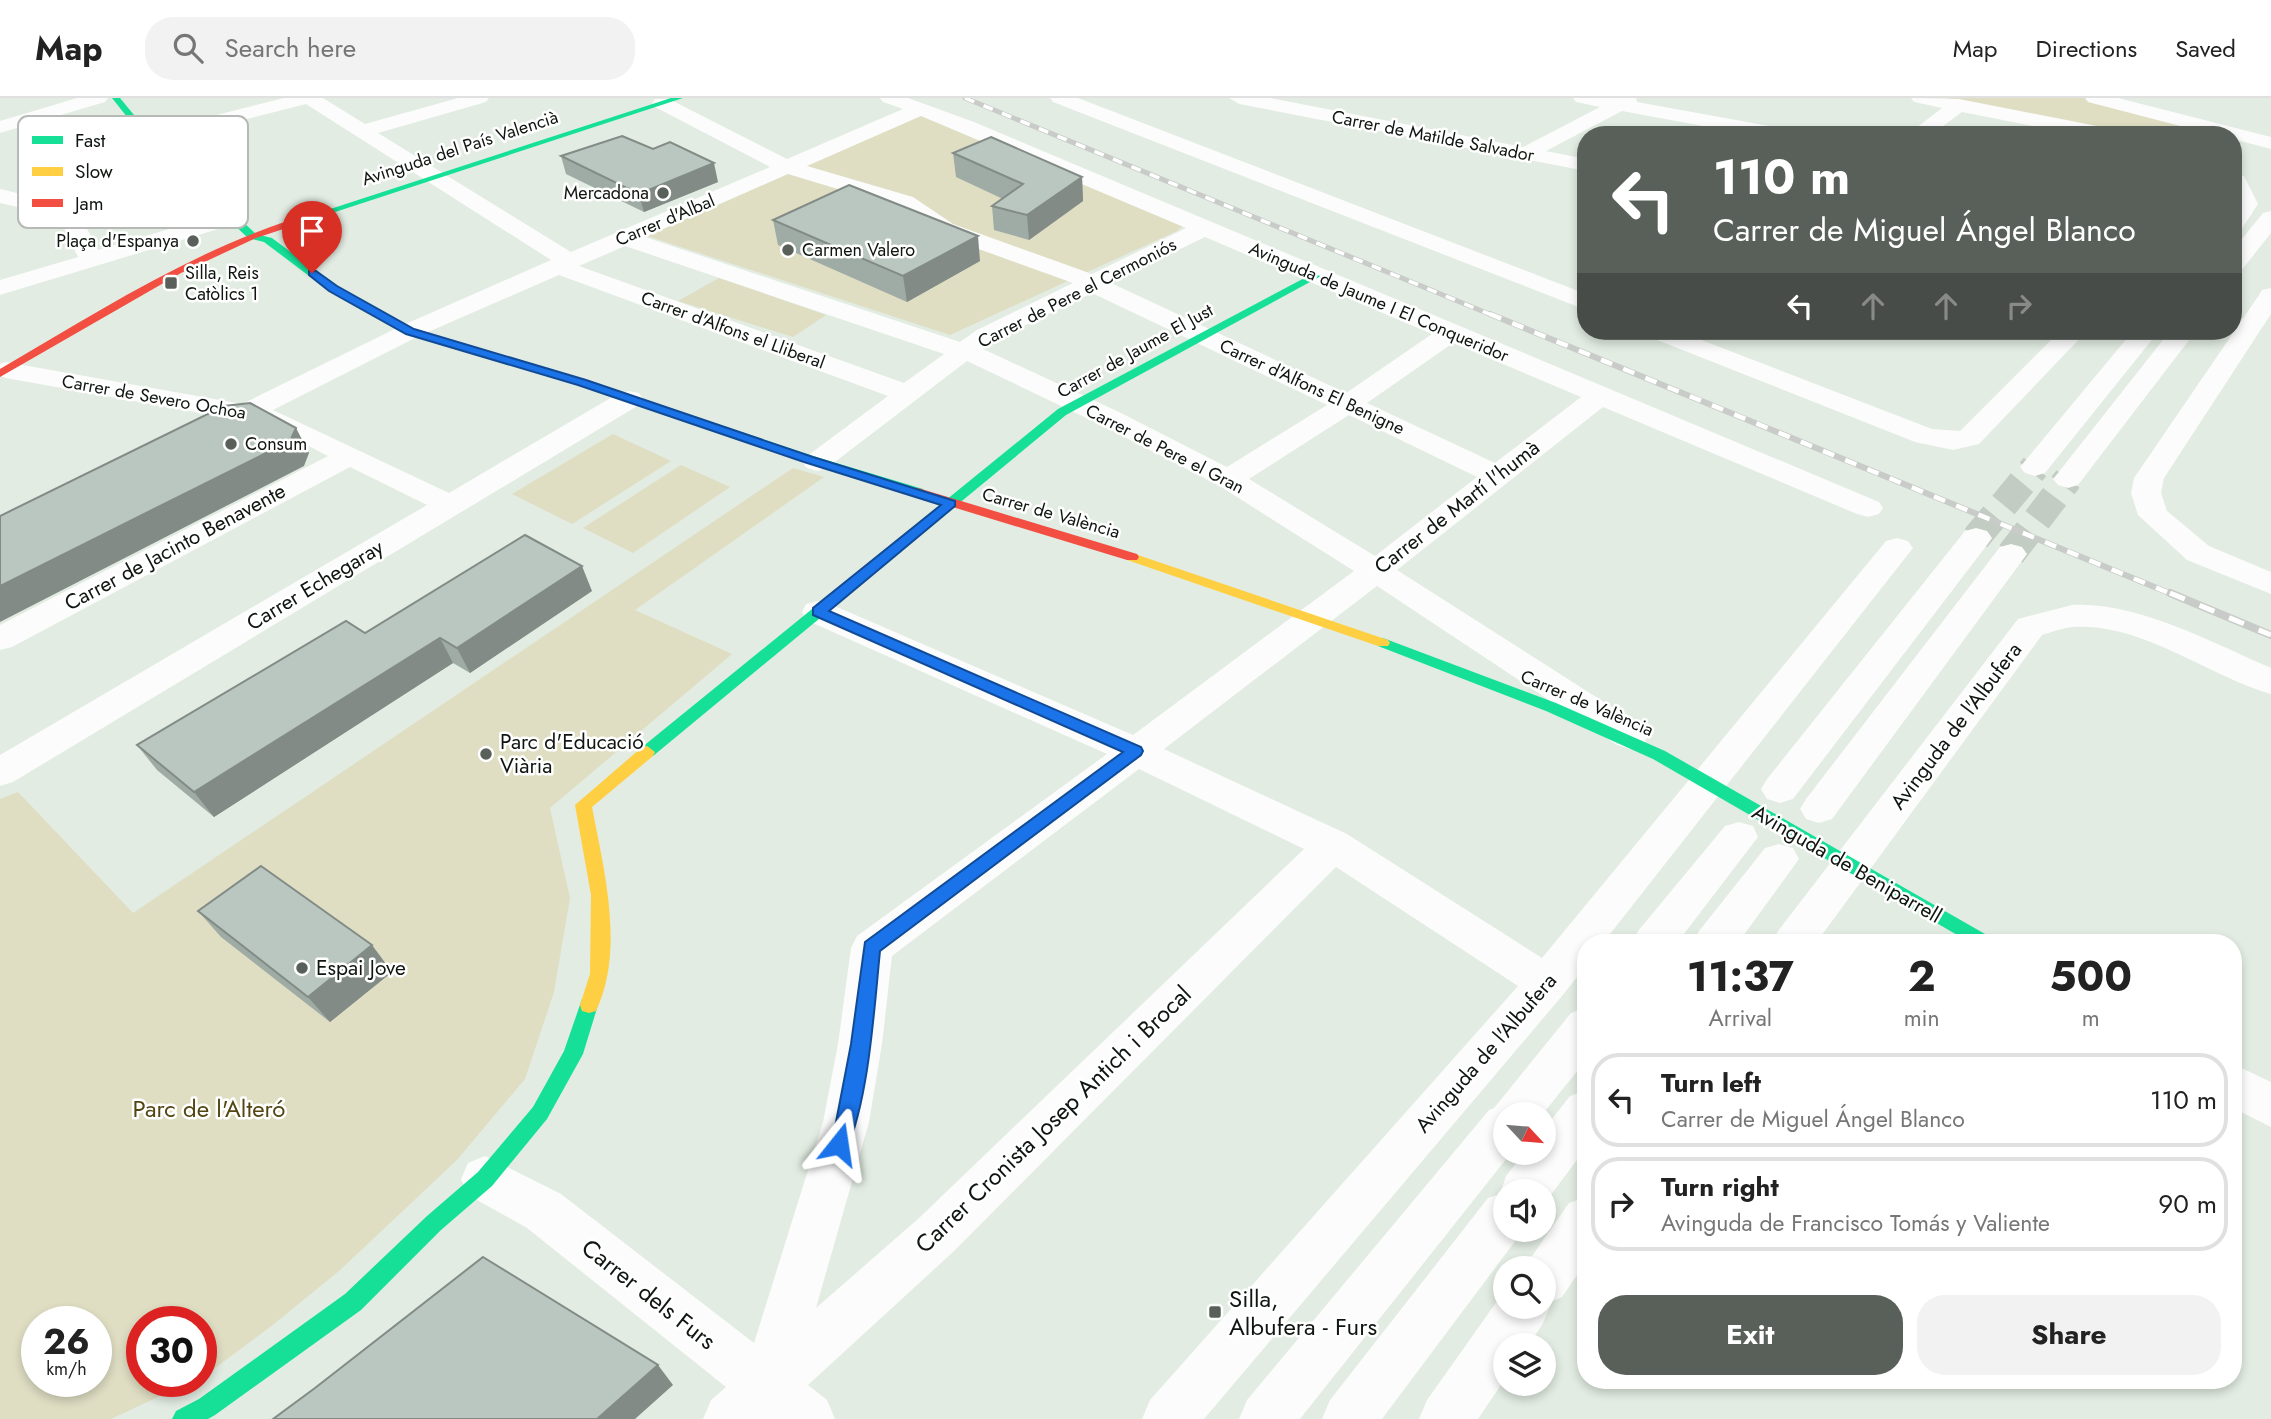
<!DOCTYPE html>
<meta charset="utf-8">
<style>
body{margin:0;font-family:Jost,sans-serif;background:#f2f2f2;color:#222;height:100vh;display:flex;flex-direction:column;font-size:26px;white-space:nowrap}
*{box-sizing:border-box;margin:0}
p{font-size:23px;color:#767676}
.icon{flex:none;width:38px;height:38px;fill:none;stroke:currentColor;stroke-width:2;stroke-linecap:round;stroke-linejoin:round}
.map{position:relative;flex:1;overflow:hidden}
.side{position:absolute;left:1577px;top:836px;width:665px;height:455px;display:flex;flex-direction:column;background:#fff;border-radius:28px;box-shadow:0 4px 10px #0003}
.side>*{flex:none}
.guide{position:absolute;left:1577px;top:28px;width:665px;height:214px;border-radius:28px;box-shadow:0 4px 10px #0003;background:#59605a;color:#fff;overflow:hidden}
.needle{width:46px;rotate:116deg}
.tools{position:absolute;left:1493px;top:1004px;display:grid;gap:14px}
.tools a{display:grid;place-items:center;width:63px;height:63px;border-radius:50%;background:#fff;box-shadow:0 4px 10px #0003;font-size:35px}
.speed{position:absolute;left:21px;top:1208px;display:flex;gap:14px;font-size:35px;font-weight:700;text-align:center}
.speed>*{display:grid;place-content:center;width:91px;height:91px;border-radius:50%;background:#fff;box-shadow:0 4px 10px #0003;line-height:1}
.speed small{font-size:18px;font-weight:400}
.speed .limit{border:10px solid #d22;background:#fff;color:#111}
.pin{position:absolute;display:grid;place-items:center;width:60px;height:60px;color:#fff;margin:-72px -30px;border-radius:50% 50% 50% 0;rotate:-45deg;box-shadow:0 0 7px #0007}
.pin .icon{rotate:45deg}
.me{position:absolute;width:77px;margin:-38px;rotate:15deg;stroke-linejoin:round;filter:drop-shadow(0 0 5px #0008)}
.turn{display:flex;align-items:center;gap:24px;height:147px;padding:0 21px;font-size:32px}
.turn .icon{width:91px;height:91px;stroke-width:2.5}
.turn b{display:block;font-size:49px;line-height:60px}
.lanes{display:flex;align-items:center;height:66px;padding:0 21px;background:#0003;justify-content:center;gap:35px;direction:ltr}
.lanes .off{opacity:.35}
.eta{display:flex;justify-content:space-evenly;align-items:center;height:119px;text-align:center}
.eta b{font-size:42px;font-weight:700;line-height:49px}
.button{display:flex;gap:14px;margin-top:auto;padding:14px 21px}
.button a{flex:1;height:80px;border-radius:28px;background:#59605a;color:#fff;font-size:28px;font-weight:700;line-height:80px;text-align:center}
.button a+a{background:#f2f2f2;color:#222}
ul{padding:0;list-style:none}
li{display:flex;align-items:center;gap:21px;height:94px;margin:0 14px 10px;padding:0 7px;border:4px solid #e0e0e0;border-radius:28px}
li div{flex:1}
li b{display:block;font-size:26px}
li em{font-style:normal}
header{display:flex;align-items:center;gap:42px;box-sizing:border-box;height:98px;padding:0 35px;background:#fff;border-bottom:2px solid #e0e0e0}
header strong{font-size:33px}
nav{display:flex;gap:38px;margin-inline-start:auto;font-size:24px}
.search{width:490px;height:63px;background:#f2f2f2;display:flex;align-items:center;gap:18px;box-sizing:border-box;padding:0 24px;border-radius:28px;color:#767676;font-size:26px}
.map>svg:first-child{display:block}
</style>
<header>
<strong>Map</strong>
<div class="search"><svg class="icon" aria-label="search" viewBox="0 0 24 24"><circle cx="10" cy="10" r="6"/><path d="M15 15l6 6"/></svg>Search here</div>
<nav><a>Map</a><a>Directions</a><a>Saved</a></nav>
</header>
<div class="map">
<svg width="2271" height="1321" viewBox="0 0 2271 1321">
<rect width="100%" height="100%" fill="#e2ece2"/>
<!-- green -->
<path fill="#dfdec3" fill-rule="evenodd" d="M1946,0h137l131,34v3h-88z
M919,15l265,112 -7,6 -227,104 -312,-102z
M719,180l107,37 -33,22 -115,-36z
M613,336l58,27 -99,63 -60,-30z
M681,367l49,22 -97,66 -50,-25z
M793,370l31,9 -189,133 97,44 -182,154 20,90 -16,94 -29,87 -68,81 -118,111 -65,53 -67,50 -6,2v-55h-59v60h50l-81,38h-111v-620l18,-7 115,121zM37,1223h59v60h-59z"/>
<g fill="none" stroke-linecap="round" stroke-linejoin="round">
<!-- street-tunnel -->
<path stroke="#c2ccc2" stroke-width="29" stroke-dasharray="29 14" stroke-linecap="butt" d="M1976,440l59,-71
M2011,456l57,-75"/>
<!-- street -->
<path fill="#fbfcfb" fill-rule="evenodd" d="M77,0h31l-3,4 -105,31v-12z
M284,0h39l42,26 93,-26h31l-3,4 -108,31 193,119 199,-85 -115,-60 -3,-4 3,-4h14l118,60 116,-50 -20,-7 -3,-4h28l66,24 905,380 4,6 -4,6 -11,3 -11,-3 -254,-107 -206,163 246,157 5,9 -5,9 -13,4 -13,-4 -240,-159 -213,163 183,85 195,124 344,-417 11,-3 11,3 5,7 -310,395h-17v23l-24,30 -358,423h-62l8,-19 368,-414 -182,-119 -383,385 -145,133 19,15 8,19h-132l8,-19 15,-13 -199,-159 -59,-33 -7,-16 7,-16 17,-7 76,38 193,149 69,-221 15,-78 13,-96 6,-12 250,-182 -301,-134 -4,-8 4,-8 12,-3 12,3 303,131 221,-164 -136,-86 -119,-61 -132,-63 -140,107 -10,3 -10,-3 -5,-6 5,-6 81,-60 -329,-121 -140,61 -146,74 176,83 170,-100 10,-2 10,2 4,6 -4,6 -626,377 -13,4v-31l427,-250 -77,-38 -338,180 -12,3v-25l328,-169c-19,-9 -58,-34 -77,-33 -18,0 -27,17 -47,12l-4,-6 4,-6 13,-7 -211,-38 -6,-2v-12l6,-2 236,42 159,-78 150,-66 -245,-156 -157,40 -7,-2 -3,-4 3,-4zM921,18l265,112 -94,46 -139,-50 -40,-27 -106,-31zM788,76l109,33 40,27 136,49 -96,47 -17,12 -315,-105zM1205,139l227,97 -86,59 -235,-110zM625,148l319,108 -40,29 -325,-117zM1092,195l235,112 -100,62 -108,-55 -136,-63 12,-9zM1453,245l128,54 -86,66 -128,-60zM1349,317l128,62 -102,79 -126,-77zM1139,671l165,80 -385,369 -103,90 53,-186 13,-78 10,-88z
M1050,0h28l508,196v16l-533,-208z
M1229,0h41l253,49 77,-40 -24,-5 -3,-4h63l1,4 149,27 7,2 3,4h-45l-129,-24 -76,40 40,8v12l-347,-67z
M1911,0l48,1 153,30 7,2 3,4h-43l-117,-23 -31,23h-24l35,-27 -28,-6z
M2085,0h33l153,39v12l-38,-10v-4h-18l-127,-33z
M2236,76l8,2 14,28 -17,26 -8,2v-24l3,-4 -3,-6v-23z
M0,91l68,16 14,14 16,31 132,-39 8,2 3,5 -3,5 -238,72v-15l78,-23 -17,-35 -9,-7 -52,-12z
M2271,113v22l-30,38 -8,2v-23l30,-37z
M2271,190v26l-107,164 -3,15 6,18 42,35 62,26v22l-84,-34 -49,-45 -7,-22 3,-15 125,-183 3,-5z
M1643,233h35l254,98 28,2 100,-100h27l-108,113 -26,6 -38,-8 -268,-106z
M2133,233h26l-114,142 -10,3 -10,-3 -5,-6 5,-6z
M2170,233h26l-118,154 -10,3 -10,-3 -5,-6 5,-6z
M1976,430l11,3 5,7 -5,7 -194,254 -13,4 -13,-4 -6,-10 6,-10 198,-248z
M2011,446l11,3 5,7 -195,265 -13,4 -13,-4 -6,-10 6,-10 194,-252z
M2072,507c64,-4 141,38 199,63v26c-63,-18 -130,-72 -198,-67 -11,1 -21,5 -31,8l-226,308h-44l6,-12 240,-312z
M1739,724l14,4 5,11 -81,106h-45l6,-12 87,-105z
M1779,746l14,4 6,11 -61,84h-45l6,-12 66,-83z
M1586,909v53l-44,55h-37v38h6l-211,266h-61l8,-19 242,-290 5,-2 77,-95z
M2233,966l38,18v45l-38,-19z
M1586,992v58l-42,56v-12h-39v38l17,2 -140,187h-60l8,-19 158,-202 12,-4 6,-18 18,-23h20v-24l26,-33z
M1586,1099v65l-24,35 -14,6 2,4 -8,18 -14,21h-23v33l-27,40h-59l8,-19 78,-110v17h39v-38h-21l46,-66z"/>
<!-- fast -->
<path fill="#16e098" fill-rule="evenodd" d="M112,0h8l33,40 103,96 16,4 65,49 77,42 172,51 227,76 110,33 1,3 -1,3h-10l-108,-33 -227,-78 -172,-51 -77,-42 -65,-49 -16,-4 -101,-96z
M671,0h12l-360,118 -8,-2z
M1312,176l9,2 -255,139 -413,341h-12l-2,-4 2,-4 417,-339z
M1383,540l173,65 109,48 327,187 3,5h-24l-318,-184 -107,-48 -168,-65 -2,-3 2,-3z
M589,899l7,2 2,6 -15,49 -36,65 -55,67 -51,44 -80,80 -146,105 -7,4h-36l4,-8 23,-12 146,-105 82,-78 51,-44 55,-65 31,-56 18,-52z"/>
<!-- slow -->
<path fill="#ffcf43" fill-rule="evenodd" d="M1132,455l256,87 2,3 -2,3h-10l-251,-86 -2,-3 2,-3z
M647,648l8,6 -2,4 -61,51c12,63 33,143 4,204l-7,2 -7,-2 -2,-6 10,-31 1,-79 -16,-90 66,-57z"/>
<!-- jam -->
<path fill="#f24e42" fill-rule="evenodd" d="M320,113l5,3 -2,2 -67,22 -75,35 -181,104v-8c103,-60 204,-126 320,-158z
M918,390l219,66 2,3 -2,3h-10l-214,-65v-6z"/>
<defs>
<path id="rail-far2" d="M965,0l529,218"/>
<path id="rail-far1" d="M1490,216l684,281"/>
<path id="rail" d="M2170,495l101,42"/>
</defs>
<!-- rail-far2 casing -->
<use href="#rail-far2" stroke="#c8cbc8" stroke-width="5"/>
<!-- rail-far1 casing -->
<use href="#rail-far1" stroke="#c8cbc8" stroke-width="6"/>
<!-- rail casing -->
<use href="#rail" stroke="#c8cbc8" stroke-width="8"/>
<!-- rail-far2 -->
<use href="#rail-far2" stroke="#fff" stroke-width="3.5" stroke-dasharray="10" stroke-linecap="butt"/>
<!-- rail-far1 -->
<use href="#rail-far1" stroke="#fff" stroke-width="4.5" stroke-dasharray="12" stroke-linecap="butt"/>
<!-- rail -->
<use href="#rail" stroke="#fff" stroke-width="5" stroke-dasharray="16" stroke-linecap="butt"/>
</g>
<!-- wall -->
<path fill="#9faba5" d="M953,55l129,24 1,24 -54,39 -35,-10 -2,-24 11,-7 -47,-22z
M561,58l157,26 -74,30 -78,-38z
M773,122l207,41 -73,41 -129,-57z
M592,493l-122,82 -17,-10 -239,154 -57,-47 -20,-25 228,-112z
M198,813l194,61 -62,50 -109,-85z"/>
<!-- shaded-wall -->
<path fill="#828b86" d="M714,65l4,19 -74,30 -5,-18z
M1082,79l1,24 -54,39 -2,-25z
M978,138l2,25 -73,41 -4,-26z
M296,330l13,25 -5,13 -304,156v-36z
M582,468l10,25 -122,82 -13,-25z
M440,540l13,25 -239,154 -20,-25z
M372,847l20,27 -62,50 -22,-25z
M658,1267l15,20 -38,34h-38z"/>
<!-- building -->
<path fill="#b9c7c0" stroke="#828b86" stroke-width="2" d="M622,38l31,13 17,-7 44,21 -75,31 -78,-38z
M991,39l91,40 -55,38 -35,-9 31,-22 -70,-31z
M849,87l129,51 -75,40 -130,-56z
M250,305l46,25 -6,13 -290,145v-70l224,-110z
M525,437l57,31 -125,82 -17,-10 -246,154 -57,-47 209,-124 19,12z
M261,768l111,79 -64,52 -110,-86z
M483,1159l175,108 -61,54h-324l42,-31z"/>
<!-- route -->
<path fill="#1a73e8" stroke="#114b97" stroke-width="2" d="M309,173h7l21,15 77,43 172,51 227,77 142,44v5l-126,105 312,136 2,4 -2,4 -261,196c-6,59 -11,147 -34,200l-7,3 -7,-3 -3,-7 7,-22 15,-78 14,-102 258,-190 -310,-137v-7l128,-103 -137,-43 -226,-77 -172,-51 -77,-43 -20,-16z"/>
<!-- markers -->
<g fill="#59605a" stroke="#fff" stroke-width="2.5">
<circle cx="663" cy="95" r="7"/>
<circle cx="193" cy="143" r="7"/>
<circle cx="788" cy="152" r="7"/>
<rect x="164" y="178" width="14" height="14" rx="3.5"/>
<circle cx="231" cy="346" r="7"/>
<circle cx="486" cy="656" r="7"/>
<circle cx="302" cy="870" r="7"/>
<rect x="1208" y="1207" width="14" height="14" rx="3.5"/>
</g>
<g text-anchor="middle" dominant-baseline="central" stroke-width="5" stroke-linejoin="round" paint-order="stroke">
<!-- far-street labels -->
<g font-size="18" fill="#0f1510" stroke="#fff">
<text transform="translate(1433 38) rotate(11)">Carrer de Matilde Salvador</text>
<text transform="translate(460 50) rotate(-18)">Avinguda del País Valencià</text>
<text transform="translate(665 122) rotate(-23)">Carrer d'Albal</text>
<text transform="translate(1077 195) rotate(-27)">Carrer de Pere el Cermoniós</text>
<text transform="translate(1379 204) rotate(23)">Avinguda de Jaume I El Conqueridor</text>
<text transform="translate(733 232) rotate(20)">Carrer d'Alfons el Lliberal</text>
<text transform="translate(1135 253) rotate(-29)">Carrer de Jaume El Just</text>
<text transform="translate(1312 289) rotate(25)">Carrer d'Alfons El Benigne</text>
<text transform="translate(154 299) rotate(10)">Carrer de Severo Ochoa</text>
<text transform="translate(1165 351) rotate(27)">Carrer de Pere el Gran</text>
<text transform="translate(1051 415) rotate(16)">Carrer de València</text>
<text transform="translate(1587 605) rotate(23)">Carrer de València</text>
</g>
<!-- far-poi labels -->
<g font-size="18" fill="#0f1510" stroke="#fff" text-anchor="start">
<text x="649" y="95" text-anchor="end">Mercadona</text>
<text x="179" y="143" text-anchor="end">Plaça d'Espanya</text>
<text x="802" y="152">Carmen Valero</text>
<text x="185" y="175">Silla, Reis<tspan x="185" dy="21">Catòlics 1</tspan></text>
<text x="245" y="346">Consum</text>
</g>
<!-- street labels -->
<g font-size="21" fill="#0f1510" stroke="#fff">
<text transform="translate(1457 409) rotate(-38)">Carrer de Martí l'humà</text>
<text transform="translate(175 449) rotate(-28)">Carrer de Jacinto Benavente</text>
<text transform="translate(315 487) rotate(-31)">Carrer Echegaray</text>
<text transform="translate(1956 628) rotate(-53)">Avinguda de l'Albufera</text>
<text transform="translate(1847 766) rotate(30)">Avinguda de Beniparrell</text>
<text transform="translate(1486 955) rotate(-49)">Avinguda de l'Albufera</text>
</g>
<!-- poi labels -->
<g font-size="21" fill="#0f1510" stroke="#fff" text-anchor="start">
<text x="500" y="644">Parc d'Educació<tspan x="500" dy="24">Viària</tspan></text>
<text x="316" y="870">Espai Jove</text>
</g>
<!-- near-park labels -->
<g font-size="24" fill="#534612" stroke="#fff">
<text x="209" y="1010">Parc de l'Alteró</text>
</g>
<!-- near-street labels -->
<g font-size="24" fill="#0f1510" stroke="#fff">
<text transform="translate(1053 1021) rotate(-44)">Carrer Cronista Josep Antich i Brocal</text>
<text transform="translate(649 1196) rotate(38)">Carrer dels Furs</text>
</g>
<!-- near-poi labels -->
<g font-size="24" fill="#0f1510" stroke="#fff" text-anchor="start">
<text x="1229" y="1200">Silla,<tspan x="1229" dy="28">Albufera - Furs</tspan></text>
</g>
</g>
<!-- legend -->
<rect x="18" y="18" width="230" height="112" rx="10" fill="#fff" stroke="#b7b9b7" stroke-width="2"/>
<rect x="32" y="38" width="31" height="8" fill="#16e098"/>
<rect x="32" y="69" width="31" height="9" fill="#ffcf43"/>
<rect x="32" y="101" width="31" height="8" fill="#f24e42"/>
<g font-size="19" fill="#0f1510">
<text x="75" y="49">Fast</text>
<text x="75" y="80">Slow</text>
<text x="75" y="112">Jam</text>
</g>
</svg>
<div class="tools">
<a><svg class="needle" viewBox="-14 -14 28 28"><path d="M0-13l5 13h-10z" fill="#e53935"/><path d="M0 13l5-13h-10z" fill="#767676"/></svg></a>
<a><svg class="icon" aria-label="sound" viewBox="0 0 24 24"><path d="M4 9h4l5-4v14l-5-4H4zM17 9q2 3 0 6"/></svg></a>
<a><svg class="icon" aria-label="search" viewBox="0 0 24 24"><circle cx="10" cy="10" r="6"/><path d="M15 15l6 6"/></svg></a>
<a><svg class="icon" aria-label="layers" viewBox="0 0 24 24"><path d="M12 4l9 5-9 5-9-5zM3 14l9 5 9-5"/></svg></a>
</div>
<div class="speed"><div>26<small>km/h</small></div><div class="limit">30</div></div>
<div class="pin" style="left:312px;top:175px;background:#d93025"><svg class="icon" aria-label="arrive" viewBox="0 0 24 24"><path d="M6 21V4h12l-3 4 3 4H6"/></svg></div>
<svg class="me" style="left:839px;top:1046px" viewBox="-20 -20 40 40"><path d="M0-17L14 15 0 8-14 15z" fill="#1a73e8" stroke="#fff" stroke-width="4"/></svg>
<div class="guide">
<div class="turn"><svg class="icon" aria-label="left" viewBox="0 0 24 24"><path d="M17 20v-9H6M10 6l-5 5 5 5"/></svg><div><b>110 m</b>Carrer de Miguel Ángel Blanco</div></div>
<div class="lanes"><svg class="icon" aria-label="left" viewBox="0 0 24 24"><path d="M17 20v-9H6M10 6l-5 5 5 5"/></svg><svg class="icon off" aria-label="ahead" viewBox="0 0 24 24"><path d="M12 20V5M6 11l6-6 6 6"/></svg><svg class="icon off" aria-label="ahead" viewBox="0 0 24 24"><path d="M12 20V5M6 11l6-6 6 6"/></svg><svg class="icon off" aria-label="right" viewBox="0 0 24 24"><path d="M7 20v-9h11M14 6l5 5-5 5"/></svg></div>
</div>
<section class="side">
<div class="eta">
<div><b>11:37</b><p>Arrival</p></div>
<div><b>2</b><p>min</p></div>
<div><b>500</b><p>m</p></div>
</div>
<ul>
<li><svg class="icon" aria-label="left" viewBox="0 0 24 24"><path d="M17 20v-9H6M10 6l-5 5 5 5"/></svg><div><b>Turn left</b><p>Carrer de Miguel Ángel Blanco</p></div><em>110 m</em></li>
<li><svg class="icon" aria-label="right" viewBox="0 0 24 24"><path d="M7 20v-9h11M14 6l5 5-5 5"/></svg><div><b>Turn right</b><p>Avinguda de Francisco Tomás y Valiente</p></div><em>90 m</em></li>
</ul>
<div class="button"><a>Exit</a><a>Share</a></div>
</section>
</div>
